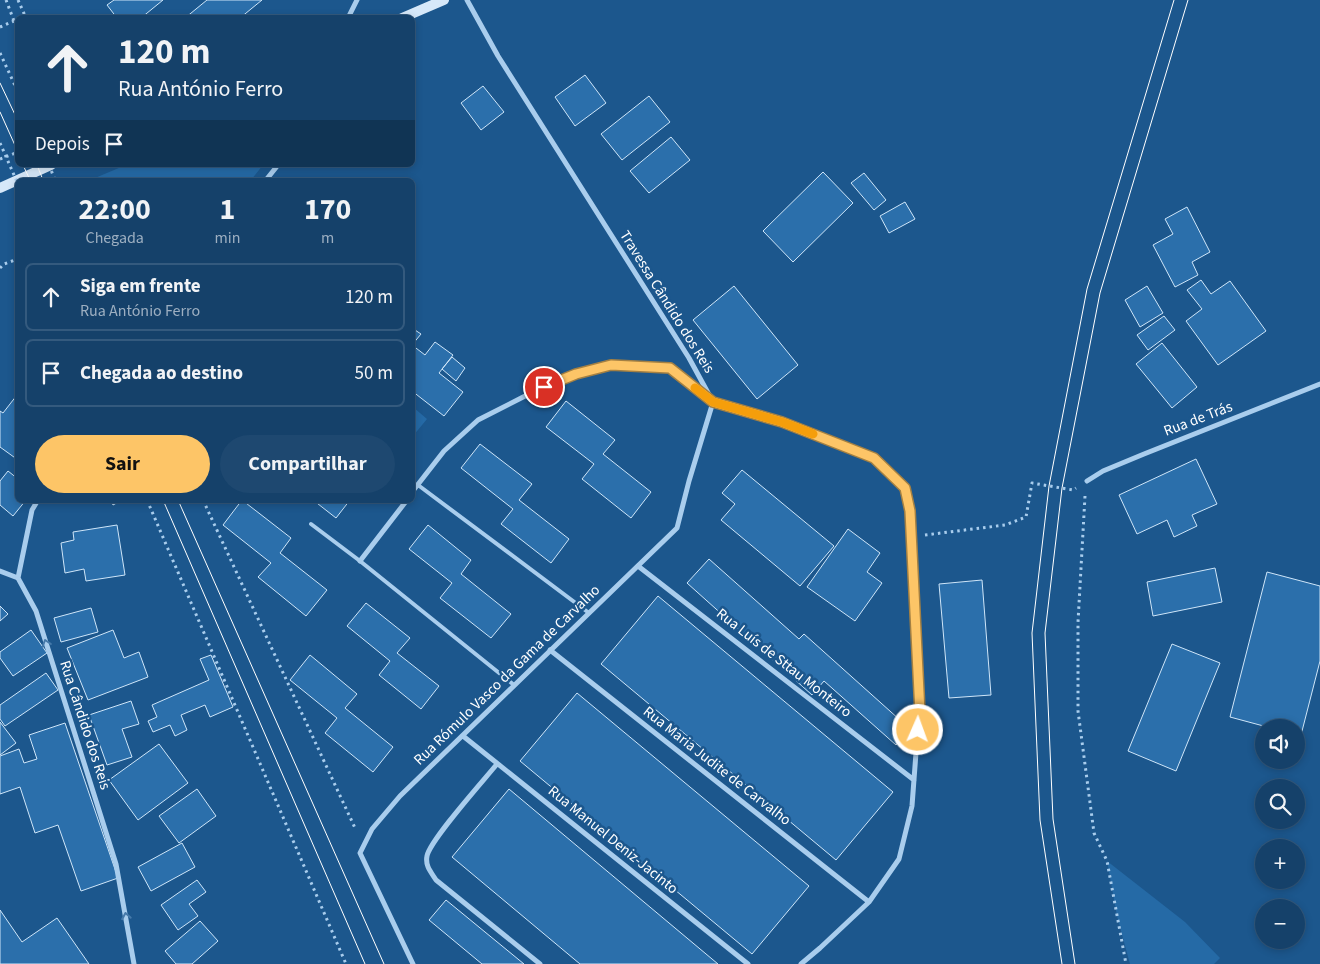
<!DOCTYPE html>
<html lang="pt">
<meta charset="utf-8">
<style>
body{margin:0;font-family:"Source Sans 3",sans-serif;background:#1e4870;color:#f1f3f6;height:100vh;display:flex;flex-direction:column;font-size:19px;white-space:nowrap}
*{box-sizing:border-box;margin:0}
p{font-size:16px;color:#9dafc1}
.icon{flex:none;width:28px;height:28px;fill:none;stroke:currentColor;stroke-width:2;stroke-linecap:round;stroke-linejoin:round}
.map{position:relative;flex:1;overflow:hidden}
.panel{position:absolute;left:15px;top:178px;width:400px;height:325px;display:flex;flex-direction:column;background:#15416a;border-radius:8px;box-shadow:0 2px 8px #0003,0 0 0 1px #345a7e}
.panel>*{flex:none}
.hud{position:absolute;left:15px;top:15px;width:400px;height:152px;border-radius:8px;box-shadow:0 2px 8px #0003,0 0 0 1px #345a7e;background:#15416a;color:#f1f3f6;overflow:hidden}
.tools{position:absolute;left:1255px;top:719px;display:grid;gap:10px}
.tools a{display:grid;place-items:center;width:50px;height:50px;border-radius:50%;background:#15416a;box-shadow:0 2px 8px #0003,0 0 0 1px #345a7e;font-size:25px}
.pin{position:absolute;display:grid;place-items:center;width:42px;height:42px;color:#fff;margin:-21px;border:2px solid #fff;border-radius:50%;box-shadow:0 1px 5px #0007}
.me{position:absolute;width:55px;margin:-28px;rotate:2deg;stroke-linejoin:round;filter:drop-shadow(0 0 4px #0008)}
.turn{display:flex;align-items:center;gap:18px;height:105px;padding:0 20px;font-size:22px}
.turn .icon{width:65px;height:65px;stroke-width:2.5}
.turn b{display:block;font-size:35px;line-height:42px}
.then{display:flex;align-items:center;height:48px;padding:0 20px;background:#0003;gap:10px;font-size:19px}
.eta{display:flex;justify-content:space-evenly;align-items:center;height:85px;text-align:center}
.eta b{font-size:30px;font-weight:700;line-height:35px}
.action{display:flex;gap:10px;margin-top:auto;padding:10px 20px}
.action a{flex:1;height:58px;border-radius:30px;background:#fdc567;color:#111;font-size:20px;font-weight:700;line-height:58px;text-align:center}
.action a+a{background:#1e4870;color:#f1f3f6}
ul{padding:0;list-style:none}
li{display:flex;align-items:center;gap:15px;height:68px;margin:0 10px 8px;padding:0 10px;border:2px solid #345a7e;border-radius:8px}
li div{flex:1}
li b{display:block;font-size:19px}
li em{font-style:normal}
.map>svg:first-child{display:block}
</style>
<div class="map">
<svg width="1320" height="964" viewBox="0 0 1320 964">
<rect width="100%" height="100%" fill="#1c578d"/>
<!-- green -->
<path fill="#256aa6" d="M126,165h137l-12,15h-155l-1,-2z
M413,407l14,12 -14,17z
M1107,861l78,61 35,36 -6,6h-84l-13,-48z"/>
<!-- building -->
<path fill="#2b6fab" stroke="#cfe6f9" d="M114,0h49l-22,18h-24l-10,-13z
M207,0h55l-22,18h-55z
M585,75l21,28 -31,23 -20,-29z
M483,86l21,26 -23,18 -20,-27z
M649,96l21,26 -48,38 -21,-26z
M671,137l19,23 -41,33 -19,-22z
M823,172l30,31 -60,59 -30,-31z
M864,173l22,27 -12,10 -23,-27z
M905,202l10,17 -26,14 -9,-17z
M1187,207l23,45 -18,10 6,13 -23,12 -22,-42 20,-11 -8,-15z
M1201,280l10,14 19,-13 36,50 -48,34 -32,-44 16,-12 -15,-19z
M734,286l64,79 -41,34 -64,-79z
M1147,286l16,27 -23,14 -15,-27z
M1164,316l11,14 -27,20 -11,-15z
M412,328l9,6 -9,11z
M435,342l18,13 -14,18 24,19 -19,24 -32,-25v-46l13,10z
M1162,343l35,44 -25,21 -36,-44z
M452,357l13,11 -9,13 -14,-12z
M17,395l1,1v64l-18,-13v-36l3,2z
M566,401l49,39 -12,14 48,38 -20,26 -49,-39 12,-15 -48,-37z
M480,444l52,40 -13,16 50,39 -18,24 -50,-39 12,-15 -52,-41z
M1196,459l21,45 -25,11 5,11 -23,11 -7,-17 -30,14 -18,-39z
M742,470l92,76 -34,40 -79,-66 14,-16 -13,-11z
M8,471l10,8v21h8l-13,16 -13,-11v-24z
M111,500h11l-9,5z
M242,500l49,38 -11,15 47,37 -21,26 -48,-39 13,-14 -48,-38z
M313,500h37l-14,18z
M117,525l8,50 -39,6 -2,-12 -19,4 -4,-30 13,-3 -1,-8z
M428,525l43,35 -10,14 50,40 -20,24 -51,-40 12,-15 -43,-34z
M848,529l32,24 -13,19 15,11 -27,38 -48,-34z
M709,559l90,80 5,-5 106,95 -14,16 -72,-64 -12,14 -125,-112z
M1215,568l7,34 -69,14 -6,-34z
M1267,572l53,14v75l-19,74 -5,-1v-6h-25l-41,-11z
M982,580l9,115 -42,3 -10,-114z
M658,596l235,196 -57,68 -235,-196z
M366,603l44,35 -13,15 42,33 -18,23 -42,-34 11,-14 -43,-35z
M0,606l8,8 -8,7z
M91,608l7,24 -37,10 -7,-24z
M31,630l16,23 -34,23 -13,-18v-6z
M113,630l11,28 15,-6 9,25 -60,23 -21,-52z
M1172,644l48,19 -44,108 -48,-20z
M211,655l22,52 -23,10 -5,-12 -24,10 6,15 -12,6 -5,-11 -17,7 -5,-11 9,-4 -5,-12 57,-25 -9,-21z
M310,655l47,39 -12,14 48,39 -20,25 -48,-39 12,-15 -47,-38z
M46,673l12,17 -53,36 -5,-7v-14z
M577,693l232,193 -57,68 -232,-193z
M131,701l8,23 -17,5 10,28 -25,8 -18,-50z
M0,722l16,21 -16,12z
M65,723l53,155 -37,13 -23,-66 -23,8 -15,-46 -20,7v-38l19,-7 5,14 13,-4 -8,-24z
M159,744l29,39 -50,37 -29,-40z
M197,789l19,27 -37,27 -20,-27z
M509,789l209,175h-138l-128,-107z
M182,843l13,24 -44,24 -13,-24z
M197,880l9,12 -17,12 9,12 -20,14 -17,-25z
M446,900l78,64h-42l-53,-44z
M0,910l22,32 35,-24 32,46h-89z
M200,921l18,20 -26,23h-16l-11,-13z"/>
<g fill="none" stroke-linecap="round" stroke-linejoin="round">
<!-- path -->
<path stroke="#a9cded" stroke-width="3" stroke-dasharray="2.5 4" stroke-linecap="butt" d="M6,0l8,21
M18,0l8,18
M0,27l14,-6 4,7
M0,53l18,39
M0,159l18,-7
M0,268l4,-4 14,-5
M1085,496l-7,126v89l16,122 13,28 19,103
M147,500l199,464
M203,500l152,328
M925,535l80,-10 21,-8 6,-34 41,7 3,-2"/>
<!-- service -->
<path stroke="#a9cded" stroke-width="4" d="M418,485l171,128
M311,524l49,37 154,124"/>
<!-- minor -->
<path stroke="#a9cded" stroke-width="5" d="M467,0l31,56 191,302 24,44 69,20 92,36 31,30 5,23 9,202 -7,93 -13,53 -30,43 -49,46 -19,16
M348,18l9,-18
M266,180l12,-15
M1087,481l16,-10 41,-17 176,-70
M412,492l32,-41 34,-31 51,-26 47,-20 35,-9 59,2 43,35 -24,79 -12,47 -277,268 -28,33 -12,24 53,111
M38,500l-6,10 -14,68 18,33 80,253 18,100
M360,561l47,-61
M638,566l276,214
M0,571l18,7
M550,650l319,252
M463,736l285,228
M497,764c-13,16 -67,76 -70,92 -2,10 4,16 9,24l104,84"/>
<!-- secondary -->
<path stroke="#d6e8f9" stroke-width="10" d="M402,18l42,-18
M0,188l51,-23"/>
<!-- tram -->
<path stroke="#fff" stroke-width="1" d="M0,83l18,38
M0,112l18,40
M23,165l7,15
M37,165l6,15
M163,500l202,464
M178,500l206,464
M1062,964l-22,-144 -8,-187 17,-147 38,-197 87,-289
M1075,964l-22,-145 -8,-186 17,-145 38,-195 88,-293"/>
<!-- path-bridge -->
<path stroke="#a9cded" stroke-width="3" stroke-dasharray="2.5 4" stroke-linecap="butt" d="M0,143l18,41
M49,165l6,15"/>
</g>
<!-- one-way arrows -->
<defs><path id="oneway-chevron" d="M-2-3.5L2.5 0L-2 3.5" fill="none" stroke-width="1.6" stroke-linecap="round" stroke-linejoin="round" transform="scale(1.25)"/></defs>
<g stroke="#467aaa">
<use href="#oneway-chevron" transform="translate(46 643) rotate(-108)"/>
<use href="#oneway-chevron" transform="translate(126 916) rotate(-100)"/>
</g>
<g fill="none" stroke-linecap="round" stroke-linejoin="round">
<defs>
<path id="route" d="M544,387l32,-13 35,-9 59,3 43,34 69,20 92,36 31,30 5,23 10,202 -2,17"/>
</defs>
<!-- route casing -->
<use href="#route" stroke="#a48043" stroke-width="12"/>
<!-- route -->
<use href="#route" stroke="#fdc567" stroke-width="9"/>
<!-- slow -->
<path stroke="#f59e0b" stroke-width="9" d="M695,388l18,14 69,20 31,12"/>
</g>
<g text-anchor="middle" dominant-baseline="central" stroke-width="5" stroke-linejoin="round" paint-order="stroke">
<!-- street labels -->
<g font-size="15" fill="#fff" stroke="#1c578d">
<text transform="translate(667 302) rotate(58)">Travessa Cândido dos Reis</text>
<text transform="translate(1198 419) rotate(-21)">Rua de Trás</text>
<text transform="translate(784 663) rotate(38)">Rua Luís de Sttau Monteiro</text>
<text transform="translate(507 675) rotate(-44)">Rua Rómulo Vasco da Gama de Carvalho</text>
<text transform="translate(85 725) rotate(72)">Rua Cândido dos Reis</text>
<text transform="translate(717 766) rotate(38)">Rua Maria Judite de Carvalho</text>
<text transform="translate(613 840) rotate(39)">Rua Manuel Deniz-Jacinto</text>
</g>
</g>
</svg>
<div class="tools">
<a><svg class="icon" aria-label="sound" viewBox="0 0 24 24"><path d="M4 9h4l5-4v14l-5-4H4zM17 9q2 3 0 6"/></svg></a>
<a><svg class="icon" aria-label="search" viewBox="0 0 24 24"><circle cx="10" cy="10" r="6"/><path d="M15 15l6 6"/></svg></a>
<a>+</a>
<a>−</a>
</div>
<div class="pin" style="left:544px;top:387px;background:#d93025"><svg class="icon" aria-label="arrive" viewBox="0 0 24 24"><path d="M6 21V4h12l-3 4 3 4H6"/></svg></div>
<svg class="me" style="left:918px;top:730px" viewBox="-20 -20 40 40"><circle r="17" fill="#fdc567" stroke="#fff" stroke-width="3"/><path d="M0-11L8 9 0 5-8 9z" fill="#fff"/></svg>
<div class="hud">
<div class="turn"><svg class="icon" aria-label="ahead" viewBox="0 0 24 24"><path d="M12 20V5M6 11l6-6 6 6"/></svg><div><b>120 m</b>Rua António Ferro</div></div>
<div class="then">Depois<svg class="icon" aria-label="arrive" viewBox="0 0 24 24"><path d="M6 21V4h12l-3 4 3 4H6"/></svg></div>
</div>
<section class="panel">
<div class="eta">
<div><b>22:00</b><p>Chegada</p></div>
<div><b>1</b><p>min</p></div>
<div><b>170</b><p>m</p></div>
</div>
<ul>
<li><svg class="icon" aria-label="ahead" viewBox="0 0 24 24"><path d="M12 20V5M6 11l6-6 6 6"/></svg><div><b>Siga em frente</b><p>Rua António Ferro</p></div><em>120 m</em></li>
<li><svg class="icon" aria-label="arrive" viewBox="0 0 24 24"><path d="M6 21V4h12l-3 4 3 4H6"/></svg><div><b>Chegada ao destino</b></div><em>50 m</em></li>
</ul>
<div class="action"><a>Sair</a><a>Compartilhar</a></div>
</section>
</div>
